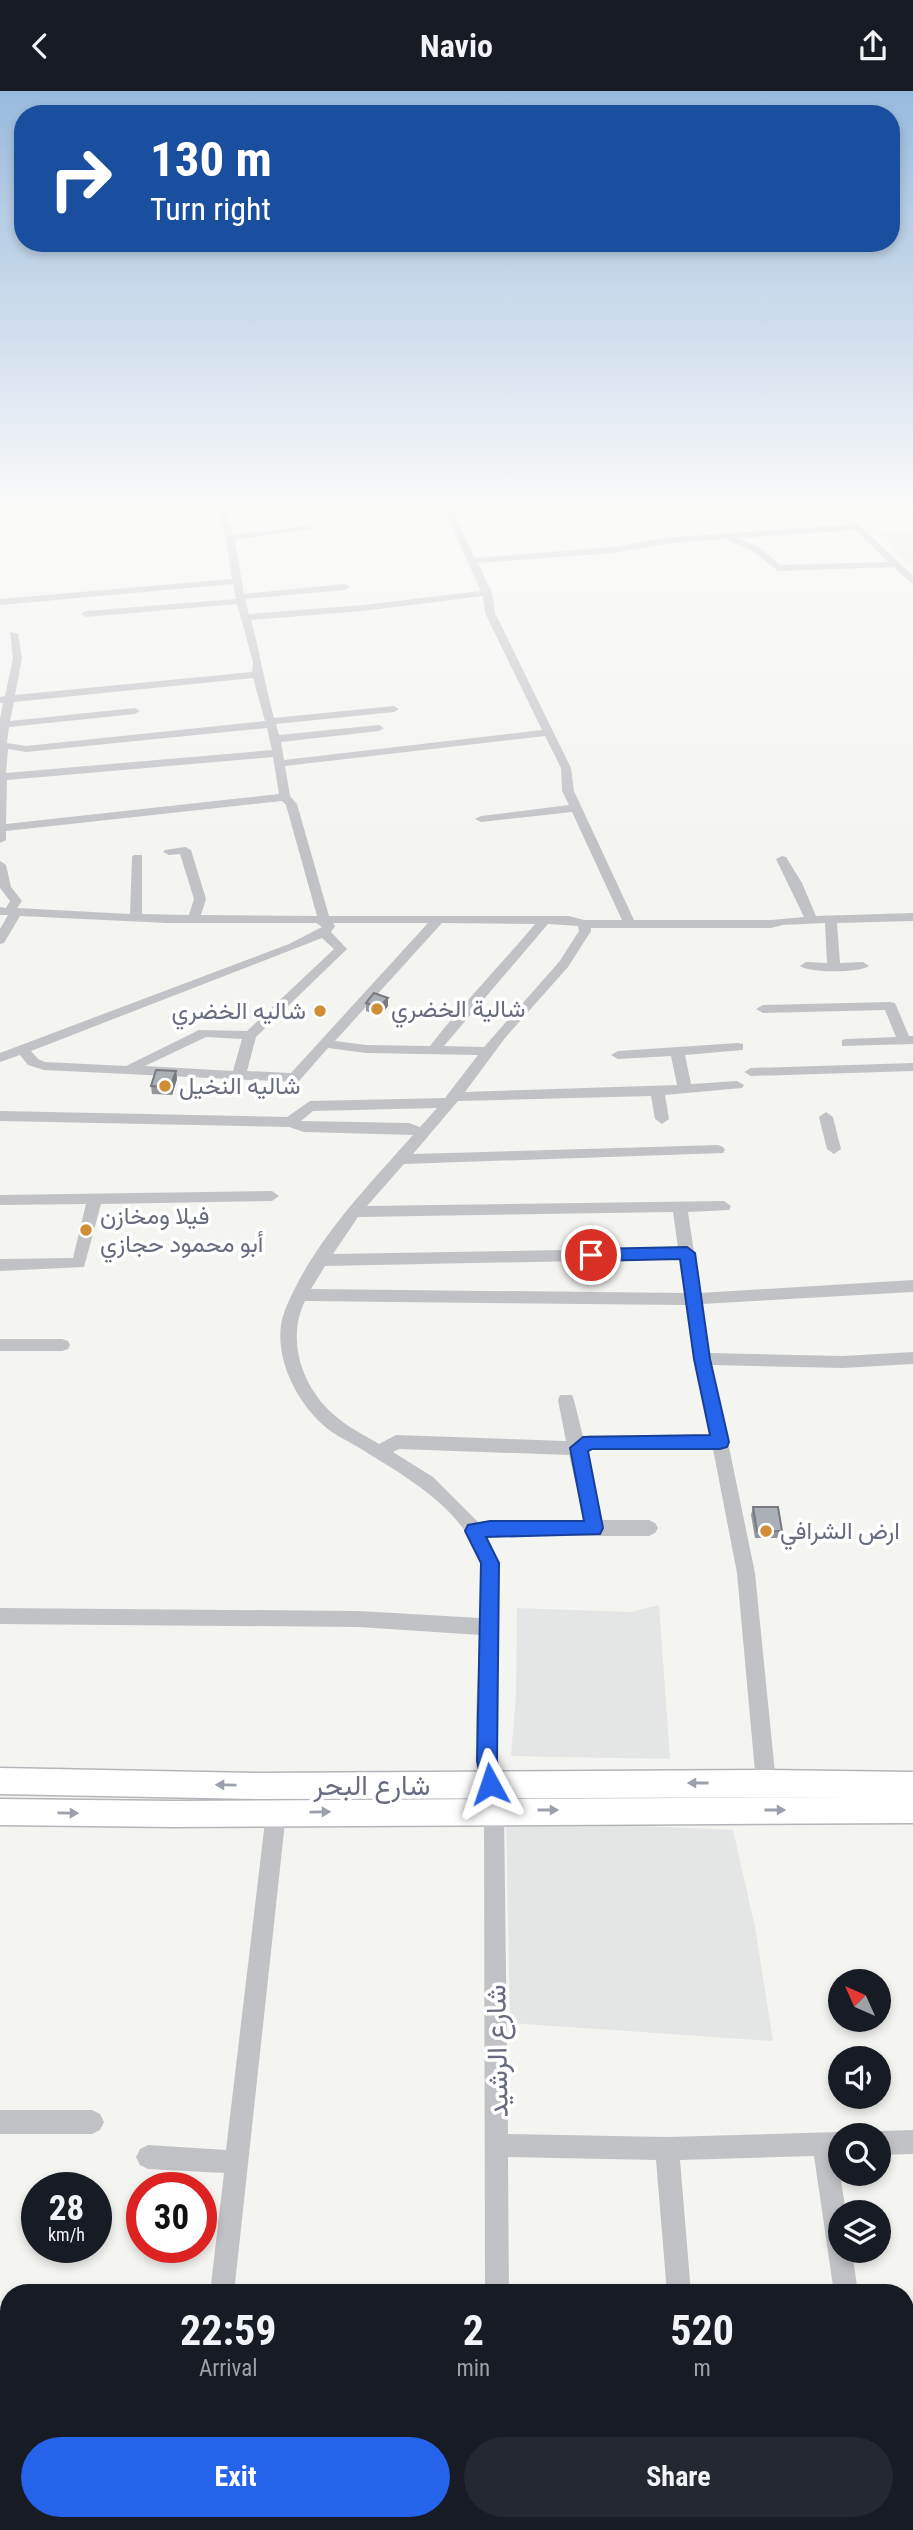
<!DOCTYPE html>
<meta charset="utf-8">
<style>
body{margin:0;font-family:"Roboto Condensed",Vazirmatn,sans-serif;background:#242831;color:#f1f3f6;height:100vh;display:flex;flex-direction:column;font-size:26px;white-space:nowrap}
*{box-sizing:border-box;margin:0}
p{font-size:23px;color:#9ea1a6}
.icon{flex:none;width:38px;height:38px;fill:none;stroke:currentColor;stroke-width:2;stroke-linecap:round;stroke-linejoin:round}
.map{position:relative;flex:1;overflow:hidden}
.panel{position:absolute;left:0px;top:2193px;width:914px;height:247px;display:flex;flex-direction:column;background:#171b24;border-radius:28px 28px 0 0;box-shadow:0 4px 10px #0003}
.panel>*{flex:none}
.top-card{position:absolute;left:14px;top:14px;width:886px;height:147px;border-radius:28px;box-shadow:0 4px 10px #0003;background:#1a4fa0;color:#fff;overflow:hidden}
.needle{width:46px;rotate:315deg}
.controls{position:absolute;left:828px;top:1878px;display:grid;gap:14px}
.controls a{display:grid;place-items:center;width:63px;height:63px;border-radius:50%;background:#171b24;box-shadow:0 4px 10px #0003;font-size:35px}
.speed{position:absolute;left:21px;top:2081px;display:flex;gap:14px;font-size:35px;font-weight:700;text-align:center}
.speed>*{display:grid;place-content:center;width:91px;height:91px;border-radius:50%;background:#171b24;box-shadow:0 4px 10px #0003;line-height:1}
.speed small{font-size:18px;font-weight:400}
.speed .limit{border:10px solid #d22;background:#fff;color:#111}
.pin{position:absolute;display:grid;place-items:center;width:60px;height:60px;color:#fff;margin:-30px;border:4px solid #fff;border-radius:50%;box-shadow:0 2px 7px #0007}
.me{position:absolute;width:77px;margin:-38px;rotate:355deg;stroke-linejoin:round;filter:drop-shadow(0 0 5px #0008)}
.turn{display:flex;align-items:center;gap:24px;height:147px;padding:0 21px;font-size:32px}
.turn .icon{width:91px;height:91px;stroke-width:2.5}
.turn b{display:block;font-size:49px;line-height:60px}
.eta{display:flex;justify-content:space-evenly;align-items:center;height:119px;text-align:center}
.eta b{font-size:42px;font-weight:700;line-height:49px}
.primary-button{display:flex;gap:14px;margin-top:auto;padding:14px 21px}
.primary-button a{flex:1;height:80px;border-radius:42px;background:#2563eb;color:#fff;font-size:28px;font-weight:700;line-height:80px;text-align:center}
.primary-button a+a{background:#242831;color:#f1f3f6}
header{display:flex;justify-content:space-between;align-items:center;height:91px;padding:0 21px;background:#171b24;font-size:32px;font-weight:700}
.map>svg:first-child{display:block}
</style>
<header><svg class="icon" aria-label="back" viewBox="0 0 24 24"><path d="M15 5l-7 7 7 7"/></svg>Navio<svg class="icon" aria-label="share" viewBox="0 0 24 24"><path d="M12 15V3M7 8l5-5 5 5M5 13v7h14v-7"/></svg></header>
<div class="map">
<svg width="913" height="2439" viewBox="0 0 913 2439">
<rect width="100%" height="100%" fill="#f4f5f1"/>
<!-- built -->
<path fill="#e4e5e5" d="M913,439v33h-6l-28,-30z
M659,1514l11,154 -159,-3 5,-61 1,-87 113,4z
M506,1729l227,10 22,97 18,114 -263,-18z"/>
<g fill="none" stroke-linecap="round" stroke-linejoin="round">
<defs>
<path id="major" d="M0,1677l258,5 508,-3 147,2v51l-739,4 -174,-2v-26l174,2 687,-4 -603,2 -258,-5z"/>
</defs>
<!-- major casing -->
<use href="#major" stroke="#b4b5ba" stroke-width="3"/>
<!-- minor -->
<path fill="#c1c2c6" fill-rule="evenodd" d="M213,410h8l12,34 74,-9 4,3 -76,11 9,54 101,-10 5,3 -5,3 -100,9 4,15 114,-9 118,-14 -41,-90h8l4,8 68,-8h23l-89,13 21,44 138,-11 51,-9 194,-14 55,52v8l-20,-17 -115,4 -25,-20 -27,-12 -62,5 -51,9 -135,10 14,30 3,20 76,155 3,23 60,129h137l33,-3 -28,-58 6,-3 4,1 16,26 14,33 97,-3v8l-76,2 3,40 23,-1 6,4c-9,7 -60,7 -69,0l6,-4 21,1 -2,-40 -42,2 -12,3h-180v3l-23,36 -63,71 -40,54 212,-7 -6,-29 -53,3 -7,-4 7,-4 120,-8 5,1v6l-58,5 6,29 46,-3 7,4 -2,3 -77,7 4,24 -7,5 -7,-5 -4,-23 -193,5 -45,53 305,-9 5,2 2,3 -2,3 -319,11 -37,42 357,-5 7,5 -2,4 -41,2 12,81 213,-13v12l-211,12 7,49 134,3 70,-4v12l-70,4 -131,-3 43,208 21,210 -3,7 -7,3 -7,-3 -3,-7 -19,-210 -24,-124h-122l-5,3 15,68h48l6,3 3,5 -3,5 -6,3h-162l12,27 -2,198 3,23 -3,7 -7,3 -7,-3c-13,-30 -4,-120 -3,-156l-121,-8 -359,-3v-16l359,3 121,7c0,-17 5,-42 0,-58 -19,-54 -76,-84 -122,-113 -12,-7 -26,-13 -36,-23 -29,-26 -52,-76 -37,-114 27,-67 81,-122 128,-175l-109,-3 -15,-5 -289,-6v-10l287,6 23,-16 135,-3 33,-43 -112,-2 -38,-5 -29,33 -5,1 -250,-12 -16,-5 -8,-10 -20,7v-9l289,-109 33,-17 -6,-4h-149l-147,-7 -16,27 -4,1v-15l8,-14h-8v-8l6,1 4,-7 -10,-13v-27l6,4 5,22 11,14 -5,7 113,6 2,-57 2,-2h8v59l47,1 5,-16 -14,-45 -11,1 -6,-3 2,-2 20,-3 6,3 15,49 -5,16 116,1 -31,-111 -4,-4 -276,30v9l-6,3v-124l3,-16h-3v-6l5,-1 8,-38 -3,-26 8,2 4,24 -7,37 237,-23 1,-10 -16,-58 -151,13 -5,-3 5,-3 150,-12 -3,-15 -233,21v-6l232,-20 -6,-40zM856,439l32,32 -108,3 -21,-18 -21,-9zM483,505l2,17 57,117 -258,30 -3,-18 98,-11 5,-3 -5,-3 -100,10 -3,-11 118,-12 5,-3 -5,-3 -120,12c-9,-33 -14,-65 -23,-98l112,-9zM253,587l12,43 -239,25 -19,-3 2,-16 126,-13 5,-3 -5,-3 -125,13 4,-19zM267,637l5,22 -266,23 2,-24 18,3zM545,645l16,32 1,23 7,14 -88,11 -6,3 6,3 91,-10 50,108h-38l-15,-4h-240l-32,-112 -7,-8 -5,-30zM273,666l6,37 -273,30 1,-44zM333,832h95l-137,150 -44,-2 9,-34 91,-88 -16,-17 4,-6zM442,832l93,1c-34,41 -72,79 -105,122l-64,-1 -31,-4zM548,833l30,2 1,5 -20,31 -75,85 -40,-1zM322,847l12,11 -87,82 -48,-1 -73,36 -81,-4 -7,-3 -7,-8zM206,946l36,2 -9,32 -88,-5zM437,1017l-17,19 -11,-4 -108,-2 12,-10zM673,1121l5,36 -345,6 25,-37zM680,1168l5,34 -374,-4 14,-23zM305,1210l381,4 8,54 16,76h-121l-6,2 -9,-37 -2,-5h-12l-2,5 8,41 -170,-6 -17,9c-15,-9 -33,-18 -46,-30 -31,-28 -47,-74 -28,-113zM399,1358l170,6 15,65 -105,3 -46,-46 -40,-25z
M890,911l5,1 14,33h4v8l-71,2v-6l5,-1 49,-2 -11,-27 -122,3 -7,-4 7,-4z
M913,972v8l-162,5 -7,-4 7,-4z
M826,1021l7,5 8,32 -7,5 -7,-5 -8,-32z
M272,1100l7,5 -7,5 -171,3 -17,63 -84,4v-12l73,-1 13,-54 -86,1v-10z
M0,1248h62l6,2 2,4 -2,4 -6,2h-62z
M494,1709l7,3 3,7 4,324 159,3 173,-5 6,3h-6v21h-3l9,56h-6v39h12l6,42h-24l-20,-137 -134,4 11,133h-24l-11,-133 -148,-3 1,136h-24l-1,-483 3,-7z
M276,1712l7,3 3,7 -52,480h-24l14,-120 -76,-4 -8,-4 -4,-8 4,-8 8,-4 78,5 40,-337 3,-7z
M0,2019h92l8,4 4,8 -4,8 -8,4h-92z
M913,2039v24l-35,1v-20h-8l8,-4z
M0,2413h9v18h11l-2,4 -18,4z
M39,2431h106l1,2 1,-2h36l-3,8h-138z
M481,2431h26v8h-26z
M686,2431h26v8h-26z
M866,2431h26l1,8h-26z"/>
<!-- major -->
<use href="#major" fill="#fff" fill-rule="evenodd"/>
</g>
<!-- wall -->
<path fill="#93969d" d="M366,912l22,3 -8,10 -14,-5z
M176,980l1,8 -5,16 -20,-1 -1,-8z
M753,1416l29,24 -2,7h-25l-4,-23z"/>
<!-- shaded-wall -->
<path fill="#787a7f" d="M388,907v8l-8,10 -1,-9z
M176,980l1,8 -5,16 -2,-8z"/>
<!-- building -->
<path fill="#abafb6" stroke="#787a7f" stroke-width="2" d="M374,902l14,5 -9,9 -13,-4z
M156,979l20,1 -6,16 -19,-1z
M753,1416h25l4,24h-25z"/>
<!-- one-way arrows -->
<defs><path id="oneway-solid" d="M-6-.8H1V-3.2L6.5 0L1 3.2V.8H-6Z" transform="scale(1.75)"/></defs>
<g fill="#9c9fac">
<use href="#oneway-solid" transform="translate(698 1692) rotate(180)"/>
<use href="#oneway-solid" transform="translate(226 1694) rotate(-179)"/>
<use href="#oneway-solid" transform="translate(548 1719)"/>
<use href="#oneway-solid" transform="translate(775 1719)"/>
<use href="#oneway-solid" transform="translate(320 1721) rotate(-1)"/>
<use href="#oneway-solid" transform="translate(68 1722) rotate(1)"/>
</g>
<!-- sky -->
<linearGradient id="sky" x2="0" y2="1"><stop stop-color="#98badd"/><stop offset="0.55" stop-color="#fafaf9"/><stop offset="1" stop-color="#fafaf9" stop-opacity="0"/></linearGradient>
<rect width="913" height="751" fill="url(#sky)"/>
<!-- route -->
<path fill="#2563eb" stroke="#184099" stroke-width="2" d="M687,1156l8,6 15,106 19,83 -2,5 -7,2h-128l-4,2 15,77 -3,6 -114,3 13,26 -2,198 3,23 -2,7 -8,3 -7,-3 -6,-30 4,-198 -16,-32 3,-6 22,-4h94l-14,-73 13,-11 127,-2 -16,-76 -14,-100 -89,2 -8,-6 8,-6z"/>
<!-- markers -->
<g fill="#d18d35" stroke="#fff" stroke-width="2.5">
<circle cx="377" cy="918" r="7"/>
<circle cx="320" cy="920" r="7"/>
<circle cx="165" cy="995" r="7"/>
<circle cx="86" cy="1139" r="7"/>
<circle cx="766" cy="1440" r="7"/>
</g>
<g text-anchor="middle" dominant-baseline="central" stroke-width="7" stroke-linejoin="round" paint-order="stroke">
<!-- poi labels -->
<g font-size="24" fill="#676c7f" stroke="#fff" text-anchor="start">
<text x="391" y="918">شالية الخضري</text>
<text x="306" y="920" text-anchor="end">شاليه الخضري</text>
<text x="179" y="995">شاليه النخيل</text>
<text x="100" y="1125">فيلا ومخازن<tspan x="100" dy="28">أبو محمود حجازي</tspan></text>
<text x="780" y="1440">ارض الشرافي</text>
</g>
<!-- near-street labels -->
<g font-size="28" fill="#676c7f" stroke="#fff">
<text x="372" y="1694">شارع البحر</text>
<text transform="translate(497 1960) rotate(-91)">شارع الرشيد</text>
</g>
</g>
</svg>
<div class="controls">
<a><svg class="needle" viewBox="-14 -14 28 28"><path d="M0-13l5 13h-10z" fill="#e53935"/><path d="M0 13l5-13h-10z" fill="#9ea1a6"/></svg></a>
<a><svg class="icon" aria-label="sound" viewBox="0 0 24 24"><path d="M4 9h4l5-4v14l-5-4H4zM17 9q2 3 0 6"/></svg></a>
<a><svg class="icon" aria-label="search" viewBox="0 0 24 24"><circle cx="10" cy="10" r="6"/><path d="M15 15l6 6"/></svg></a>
<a><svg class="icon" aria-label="layers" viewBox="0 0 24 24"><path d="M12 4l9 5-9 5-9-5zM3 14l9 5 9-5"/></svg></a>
</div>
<div class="speed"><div>28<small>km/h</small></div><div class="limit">30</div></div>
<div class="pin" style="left:591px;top:1164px;background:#d93025"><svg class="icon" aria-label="arrive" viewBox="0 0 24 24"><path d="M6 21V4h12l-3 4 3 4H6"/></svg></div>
<svg class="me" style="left:490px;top:1693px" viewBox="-20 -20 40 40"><path d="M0-17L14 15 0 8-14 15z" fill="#2563eb" stroke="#fff" stroke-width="4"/></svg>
<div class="top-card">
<div class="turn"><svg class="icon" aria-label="right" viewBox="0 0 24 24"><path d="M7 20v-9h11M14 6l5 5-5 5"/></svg><div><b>130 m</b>Turn right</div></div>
</div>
<section class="panel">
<div class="eta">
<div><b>22:59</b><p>Arrival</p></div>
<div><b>2</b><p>min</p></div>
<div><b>520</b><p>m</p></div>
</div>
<div class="primary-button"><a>Exit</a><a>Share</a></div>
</section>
</div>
